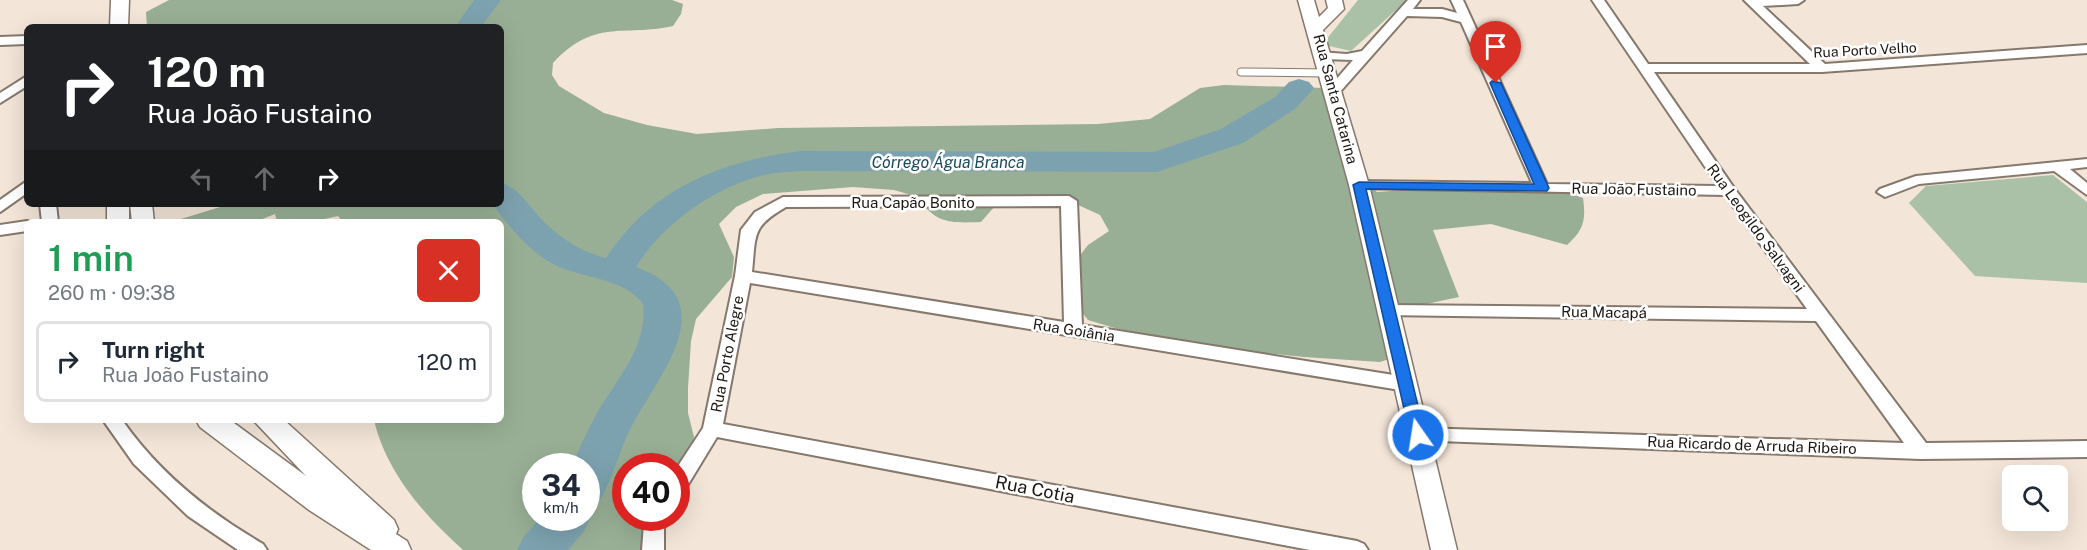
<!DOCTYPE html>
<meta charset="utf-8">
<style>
body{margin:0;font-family:"Public Sans",sans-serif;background:#f6f6f7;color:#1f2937;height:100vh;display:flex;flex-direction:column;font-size:22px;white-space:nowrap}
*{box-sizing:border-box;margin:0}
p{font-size:20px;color:#747a83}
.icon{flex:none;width:33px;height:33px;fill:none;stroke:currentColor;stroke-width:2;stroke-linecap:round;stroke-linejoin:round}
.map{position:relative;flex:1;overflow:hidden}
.drawer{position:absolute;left:24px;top:219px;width:480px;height:204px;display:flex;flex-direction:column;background:#fff;border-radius:9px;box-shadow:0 6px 24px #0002}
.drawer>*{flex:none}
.hud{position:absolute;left:24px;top:24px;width:480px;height:183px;border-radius:9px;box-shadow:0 6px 24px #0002;background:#202124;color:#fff;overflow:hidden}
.controls{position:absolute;left:2002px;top:465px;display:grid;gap:12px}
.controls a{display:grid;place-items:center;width:66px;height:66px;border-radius:9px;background:#fff;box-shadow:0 6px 24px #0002;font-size:30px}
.speed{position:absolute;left:522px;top:453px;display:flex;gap:12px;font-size:30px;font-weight:700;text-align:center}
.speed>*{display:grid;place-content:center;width:78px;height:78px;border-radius:50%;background:#fff;box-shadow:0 6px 24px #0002;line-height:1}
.speed small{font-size:15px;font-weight:400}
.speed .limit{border:9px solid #d22;background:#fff;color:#111}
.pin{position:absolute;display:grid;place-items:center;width:51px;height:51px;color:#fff;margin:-62px -26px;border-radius:50% 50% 50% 0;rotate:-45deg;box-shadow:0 0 6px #0007}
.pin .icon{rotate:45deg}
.me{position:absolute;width:66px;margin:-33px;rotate:347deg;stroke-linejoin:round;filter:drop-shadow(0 0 4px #0008)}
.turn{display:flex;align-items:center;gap:21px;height:126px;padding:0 24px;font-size:27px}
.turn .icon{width:78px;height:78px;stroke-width:2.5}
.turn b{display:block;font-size:42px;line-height:51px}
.lanes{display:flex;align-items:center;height:57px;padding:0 24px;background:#0003;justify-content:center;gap:30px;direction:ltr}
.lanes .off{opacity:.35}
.round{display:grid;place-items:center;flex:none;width:63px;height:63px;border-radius:9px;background:#f6f6f7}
.headline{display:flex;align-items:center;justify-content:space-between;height:102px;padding:0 24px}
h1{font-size:36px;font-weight:600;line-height:45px;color:#1e9e55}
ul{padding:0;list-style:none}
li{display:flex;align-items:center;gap:18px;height:81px;margin:0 12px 9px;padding:0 12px;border:3px solid #e0e1e3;border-radius:9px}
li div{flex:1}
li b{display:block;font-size:22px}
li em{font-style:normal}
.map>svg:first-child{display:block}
</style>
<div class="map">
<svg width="2087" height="550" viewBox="0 0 2087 550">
<rect width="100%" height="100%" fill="#f3e5d8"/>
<!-- green -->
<path fill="#aac1a8" d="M1358,0h49l-56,51 -22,-5 -3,-6z
M2053,175l34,27v81l-112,-7 -66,-73 17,-17z"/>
<!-- forest -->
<path fill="#98af95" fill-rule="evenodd" d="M169,0h503l11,4 -2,10 -8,12c-51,11 -78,-8 -120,37l-1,12 7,11 45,27 43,12 50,9 81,-6 320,-4 52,-5 50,-31 24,-3 101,3 36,89 16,15c69,-5 140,-18 206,6 3,22 1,32 -16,47l-76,-21 -58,6 26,67 -56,12 -3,21 7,23 -27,9 -76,-5 -77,-8 -109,-20 -30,-9 -17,-21 -10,-19 27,-35 21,-14 -9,-16 -24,-11 -56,-6 -25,8 -14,16c-30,1 -46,2 -63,-25l-24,-7 -41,-3 -90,7 -27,13 -17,17 15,33 -2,20 -36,42 -5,22 -3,47v25l6,24 -13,60 -4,6 -1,-37h-50v52h41l-25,32h-179c-39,-35 -77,-78 -89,-130h127v-198h-158l-5,-6 -27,6h-34l-2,-8 -20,8h-72l-2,-3 49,-15h271v-177h-354l-1,-15zM536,466h50v52h-50z"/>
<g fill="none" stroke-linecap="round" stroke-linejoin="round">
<!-- river -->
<path fill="#7da2af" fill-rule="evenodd" d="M474,0h27l-20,27h-26z
M1299,79l10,3 5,6 -19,21 -52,34 -86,29 -356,-1c-12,1 -25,1 -37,4 -49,12 -101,48 -128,92 88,32 27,103 -2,155 -14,25 -20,53 -33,77l-15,5v-38h-14c8,-20 17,-39 28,-58 20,-33 48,-64 43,-104 -18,-26 -62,-26 -88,-39 -26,-13 -45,-38 -63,-61h9v-21c19,5 30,26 44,40 18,17 37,29 61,35 46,-70 115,-97 195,-107l353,1 67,-23 54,-32 14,-15z
M586,510l4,8 -6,13 -16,19h-51l7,-14 17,-18h45z"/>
<defs>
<path id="service" d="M1241,72l87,1"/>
<path id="minor" d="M1408,0h12l-7,9h29l15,4 -6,-13h12l84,184 171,2 -126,-186h12l44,64h162l-66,-64h60l-6,4 -35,2 62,58 262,-19v8l-265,19h-168l80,116 192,255 161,-2v16l-166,2 -510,-19 -3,-5 3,-5 7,-2 486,15 -88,-122 -434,-6 -3,-4 3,-4 6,-2 419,4 -82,-114 -371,-7 -2,-3 7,-4 173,2 -71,-161 -19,-5 -35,-1 -68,77 -5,1 -7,-4 26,-30 -29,-1 -6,-4 1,-3 28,2 15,-3z
M27,36v8l-27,1v-8z
M27,76v10l-27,17v-10z
M2087,159v8l-17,2 17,14v12l-33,-24 -135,13 -34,13 -8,-5 3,-3 36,-13z
M27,181v12l-27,19v-12z
M1069,196l8,5 5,124 324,52 6,2 3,5 -3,5 -6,2 -656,-108 -27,141 634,117 7,3 4,6h-58l-593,-113 -34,56 -7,2v-26l27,-41 32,-152 6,-46 14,-18 28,-15zM1061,206l3,116 -312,-50c4,-37 -1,-45 34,-65z
M40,204h16l2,18h-16z
M27,221l3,1h-3v9l-27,4v-10z
M103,420h19c37,53 86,92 141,124l4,6h-29l-50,-34 -54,-52z
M647,518h21l-4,7v25h-22l2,-26z"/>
<path id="tertiary" d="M1298,0h16l5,17 9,-9 -2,-8h16l2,9 -21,21 46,155 88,365h-26l-82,-365z"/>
<path id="secondary" d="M111,0h18l-1,27h-18z
M107,204h22v18h-22z
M130,204h22l2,18h-22z
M196,420h34l76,56 -53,-56h31l110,100 4,9 -2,5 11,7 4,9h-40l-62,-40 -109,-83z"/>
</defs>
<!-- service casing -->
<use href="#service" stroke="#85786c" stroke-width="9"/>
<!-- minor casing -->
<use href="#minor" stroke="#85786c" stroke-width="4"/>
<!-- tertiary casing -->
<use href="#tertiary" stroke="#85786c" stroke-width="3"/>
<!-- secondary casing -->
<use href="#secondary" stroke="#85786c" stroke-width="3"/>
<!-- service -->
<use href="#service" stroke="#fff" stroke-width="7"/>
<!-- minor -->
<use href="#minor" fill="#fff" fill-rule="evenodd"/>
<!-- tertiary -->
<use href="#tertiary" fill="#fff" fill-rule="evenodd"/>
<!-- secondary -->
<use href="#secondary" fill="#fff" fill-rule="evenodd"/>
</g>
<!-- route -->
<path fill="#1a73e8" stroke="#114b97" stroke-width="1.5" d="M1492,81l9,2 48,105 -2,3 -181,-2 59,246 -7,6 -8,-6 -57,-250 6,-3 175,2 -44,-101z"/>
<g text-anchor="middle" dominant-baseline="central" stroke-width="5" stroke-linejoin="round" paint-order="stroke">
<!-- far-street labels -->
<g font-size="14" fill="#1c1712" stroke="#fff">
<text transform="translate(1865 50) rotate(-3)">Rua Porto Velho</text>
</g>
<!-- street labels -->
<g font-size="15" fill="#1c1712" stroke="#fff">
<text transform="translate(1336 99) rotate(75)">Rua Santa Catarina</text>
<text transform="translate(1634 189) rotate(1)">Rua João Fustaino</text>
<text x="913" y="202">Rua Capão Bonito</text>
<text transform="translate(1756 228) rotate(54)">Rua Leogildo Salvagni</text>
<text transform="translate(1604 312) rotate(1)">Rua Macapá</text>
<text transform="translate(1074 330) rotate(9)">Rua Goiânia</text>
<text transform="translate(727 354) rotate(-79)">Rua Porto Alegre</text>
<text transform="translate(1752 445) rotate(2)">Rua Ricardo de Arruda Ribeiro</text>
</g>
<!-- water labels -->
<g font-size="16" font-style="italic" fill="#174a5a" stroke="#fff">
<text x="948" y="162">Córrego Água Branca</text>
</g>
<!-- near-street labels -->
<g font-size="18" fill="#1c1712" stroke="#fff">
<text transform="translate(1035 489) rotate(11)">Rua Cotia</text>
</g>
</g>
</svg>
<div class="controls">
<a><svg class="icon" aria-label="search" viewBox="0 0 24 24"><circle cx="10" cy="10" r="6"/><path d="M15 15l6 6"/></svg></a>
</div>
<div class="speed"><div>34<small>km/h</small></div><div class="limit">40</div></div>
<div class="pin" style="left:1496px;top:83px;background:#d93025"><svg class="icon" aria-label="arrive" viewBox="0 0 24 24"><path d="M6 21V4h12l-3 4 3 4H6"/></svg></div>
<svg class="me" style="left:1418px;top:435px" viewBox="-20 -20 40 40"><circle r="17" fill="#1a73e8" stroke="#fff" stroke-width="3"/><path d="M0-11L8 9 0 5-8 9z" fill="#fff"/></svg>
<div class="hud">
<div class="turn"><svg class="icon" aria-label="right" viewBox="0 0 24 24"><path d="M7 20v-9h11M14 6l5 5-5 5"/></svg><div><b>120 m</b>Rua João Fustaino</div></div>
<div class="lanes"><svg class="icon off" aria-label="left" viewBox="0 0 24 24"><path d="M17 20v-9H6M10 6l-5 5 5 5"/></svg><svg class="icon off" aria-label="ahead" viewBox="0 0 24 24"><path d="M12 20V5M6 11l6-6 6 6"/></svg><svg class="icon" aria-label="right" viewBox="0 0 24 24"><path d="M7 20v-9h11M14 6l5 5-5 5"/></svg></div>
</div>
<section class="drawer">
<div class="headline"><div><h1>1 min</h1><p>260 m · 09:38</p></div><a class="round" style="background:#d93025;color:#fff"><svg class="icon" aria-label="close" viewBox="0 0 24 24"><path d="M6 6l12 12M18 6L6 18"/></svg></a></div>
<ul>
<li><svg class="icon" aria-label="right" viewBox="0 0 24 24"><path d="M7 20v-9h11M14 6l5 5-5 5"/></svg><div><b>Turn right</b><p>Rua João Fustaino</p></div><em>120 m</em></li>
</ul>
</section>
</div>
